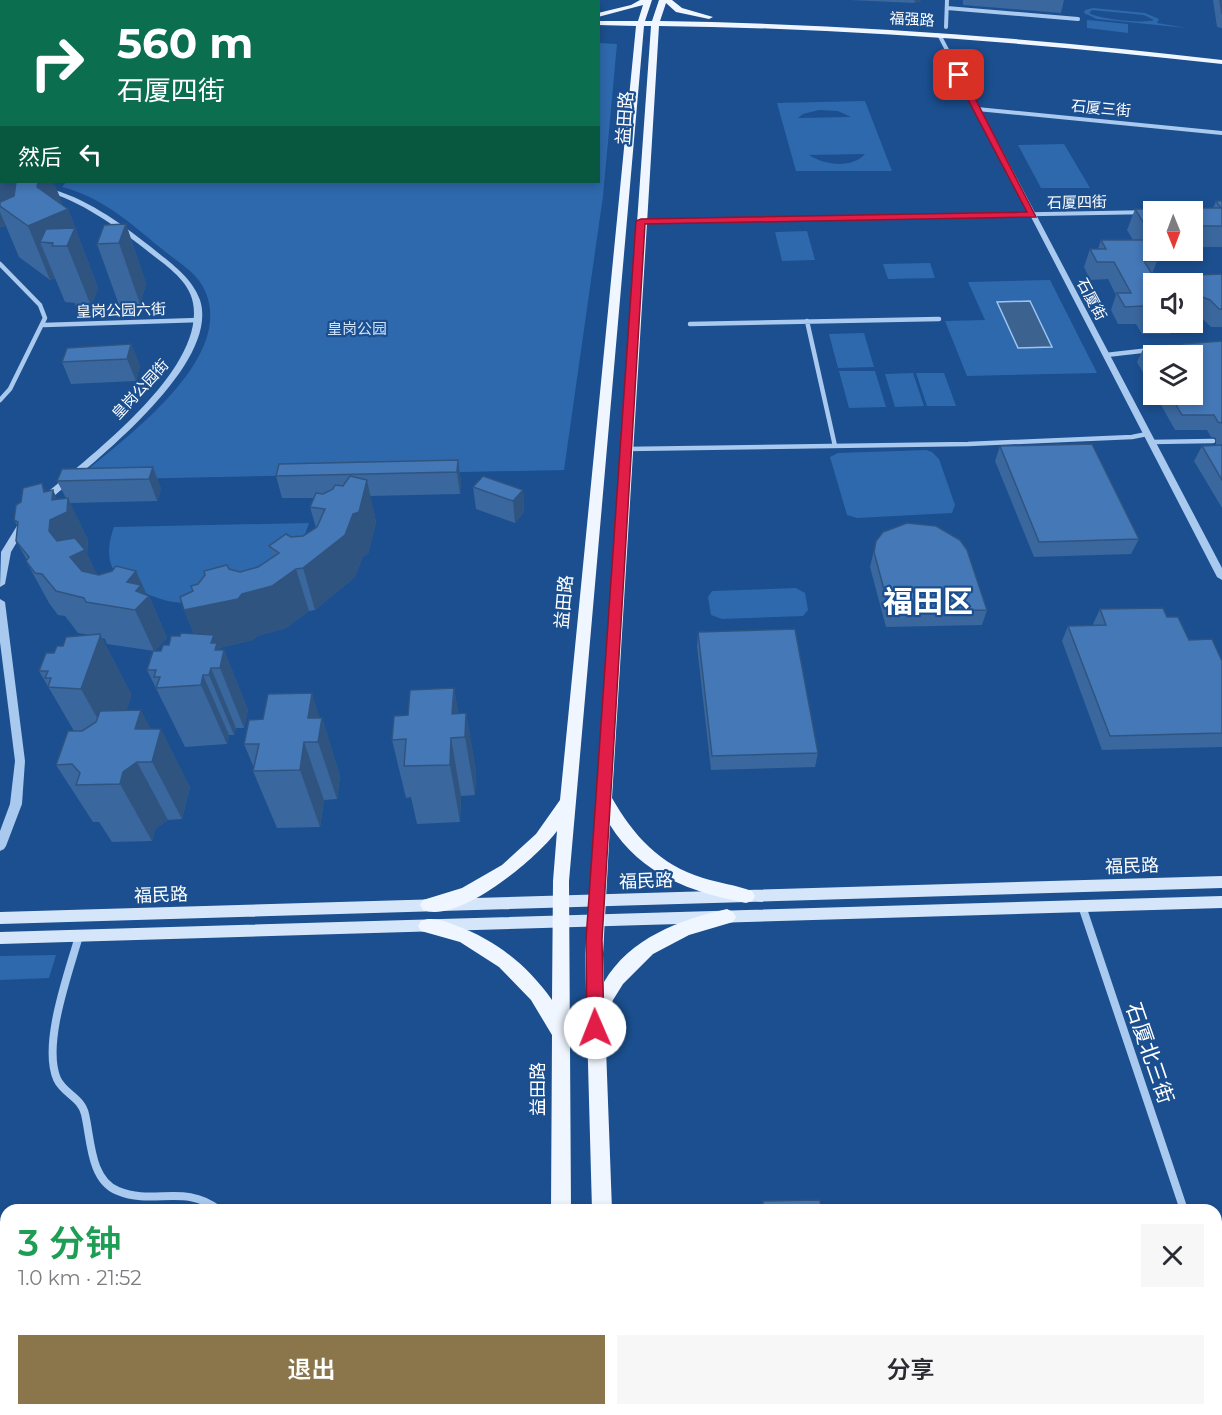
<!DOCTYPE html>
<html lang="zh">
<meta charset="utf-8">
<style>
body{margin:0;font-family:Montserrat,"Noto Sans SC",sans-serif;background:#f7f7f7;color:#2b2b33;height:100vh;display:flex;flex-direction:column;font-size:22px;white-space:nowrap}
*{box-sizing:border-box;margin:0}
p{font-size:20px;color:#7c7c81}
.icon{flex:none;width:33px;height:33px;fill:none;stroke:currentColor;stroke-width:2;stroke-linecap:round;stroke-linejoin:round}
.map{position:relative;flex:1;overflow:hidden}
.drawer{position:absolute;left:0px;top:1204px;width:1222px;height:212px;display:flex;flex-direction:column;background:#fff;border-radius:18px 18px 0 0;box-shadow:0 3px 9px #0003}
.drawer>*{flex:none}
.banner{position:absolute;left:0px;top:0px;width:600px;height:183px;box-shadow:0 3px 9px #0003;background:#0b6e4f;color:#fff;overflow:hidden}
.needle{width:39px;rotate:179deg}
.fabs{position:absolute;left:1143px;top:201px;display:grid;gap:12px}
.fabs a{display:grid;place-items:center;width:60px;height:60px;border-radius:0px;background:#fff;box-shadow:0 3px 9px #0003;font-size:30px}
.pin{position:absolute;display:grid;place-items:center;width:51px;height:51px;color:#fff;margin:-26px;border-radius:12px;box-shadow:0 3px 9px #0006}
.me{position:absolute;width:66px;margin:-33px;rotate:359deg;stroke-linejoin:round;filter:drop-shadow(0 0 4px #0008)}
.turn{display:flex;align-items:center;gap:21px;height:126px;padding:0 18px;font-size:27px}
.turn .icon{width:78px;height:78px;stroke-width:2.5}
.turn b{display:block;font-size:42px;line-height:51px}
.then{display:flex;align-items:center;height:57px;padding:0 18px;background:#0003;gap:12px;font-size:22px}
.round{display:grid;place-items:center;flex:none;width:63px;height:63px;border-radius:0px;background:#f7f7f7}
.summary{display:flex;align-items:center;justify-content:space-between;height:102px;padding:0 18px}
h1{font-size:36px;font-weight:600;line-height:45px;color:#1e9e55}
.primary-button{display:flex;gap:12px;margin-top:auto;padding:12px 18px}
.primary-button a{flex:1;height:69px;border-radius:0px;background:#8a764a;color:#fff;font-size:24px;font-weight:600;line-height:69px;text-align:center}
.primary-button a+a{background:#f7f7f7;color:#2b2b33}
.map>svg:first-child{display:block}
</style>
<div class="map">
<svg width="1222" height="1415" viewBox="0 0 1222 1415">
<rect width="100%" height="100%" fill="#1b4f8f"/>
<!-- green -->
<path fill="#2e69ad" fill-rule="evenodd" d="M1093,8l52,5 14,6 -2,4 30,5 -90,-9 -13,-6 1,-3zM1092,10l52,5 10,5c-10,4 -55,-1 -65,-7z
M1087,20l41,4v9l-41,-5z
M599,43l18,1 -14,152 -39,274 -489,10c46,-39 168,-124 127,-195 -9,-15 -27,-25 -40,-36 -32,-26 -60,-52 -100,-62l4,-5h532z
M865,101l27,70h-96l-19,-68zM819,110l19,1 13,6 -53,1 5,-4zM865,154c-13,15 -41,11 -56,1z
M1064,144l26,44h-49l-23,-43z
M807,231l8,29 -33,1 -7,-29z
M930,263l5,15 -47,1 -5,-15z
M1050,280l47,93 -130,3 -22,-55 40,-1 -17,-38z
M864,333l10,34 -36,1 -9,-34z
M839,371h36l11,36 -37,1z
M913,373l11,33 -29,1 -10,-33z
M916,373h28l12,33h-29z
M926,450l6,2 7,7 16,46 -3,8 -95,5 -10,-3 -17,-58 8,-4z
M309,523l-9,26c-29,15 -69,41 -98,51 -26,9 -57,-5 -78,-19 -19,-13 -17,-35 -10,-54z
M796,588l9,5 3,17 -5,6 -81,3 -11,-4 -3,-18 4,-6z
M56,955l-7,23 -49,2v-24z"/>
<!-- water -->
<path fill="#3c6290" stroke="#9cc4f0" stroke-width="1.5" d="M1030,301l22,46 -34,1 -21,-46z"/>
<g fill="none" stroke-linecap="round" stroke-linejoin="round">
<!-- minor-far2 -->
<path stroke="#a9c9ee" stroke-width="4" d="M947,8l131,11
M946,27l1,-27
M977,109l245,24
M641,221l513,-9"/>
<!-- minor-far1 -->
<path stroke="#a9c9ee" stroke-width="4.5" d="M0,264l40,41 5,13 -35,71 -10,11
M807,321l28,125
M690,324l249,-5
M44,325l155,-5
M1106,355l44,-5
M1151,442l62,-1
M627,449l341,-5 164,-7 15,-3"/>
<!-- minor -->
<path stroke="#a9c9ee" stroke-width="8" d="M1082,906l102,304
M79,936c-10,36 -37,108 -22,143 7,15 24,18 28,35 6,25 5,66 33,77 36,15 66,-8 101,19
M1216,1309l6,16
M197,1415l1,-5"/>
<!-- tertiary -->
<path fill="#a9c9ee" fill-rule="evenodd" d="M936,33l5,1 281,534v12l-5,-3z
M45,187c41,11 73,34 106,60 18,15 41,30 49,53 21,65 -109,164 -153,202h-6v-4c46,-40 165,-127 152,-195 -4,-24 -31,-40 -48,-54 -32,-25 -63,-47 -102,-59v-2z
M26,515l5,3 -20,34 -6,32 -5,3 1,-35 22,-36z
M0,599l5,3 20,159 -3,43 -16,42 -2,3 -4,2v-20l10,-27 5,-43 -15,-119z"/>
<!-- secondary -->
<path fill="#d6e6fa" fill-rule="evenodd" d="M1222,876v12l-1222,36v-12z
M1222,896v12l-1222,36v-12z"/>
<!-- primary -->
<path fill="#f0f6ff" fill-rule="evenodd" d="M640,0h12l-7,21h7l7,-21h13l10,8 31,9 -4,2 -33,-7 -10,-9 -6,18c188,3 375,17 562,39v4c-187,-21 -375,-36 -563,-38l-47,772c21,37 48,67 91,80 16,5 33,7 49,13l3,5 -3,5 -6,2c-55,-11 -105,-28 -136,-78l-7,129 1,28c26,-44 75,-62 123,-73l6,3 3,5 -3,5 -44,13 -36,19 -30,30 -10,16 -8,21 7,189h-20l-7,-256 66,-928h-7l-75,855 2,329h-20l1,-175 -21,-35 -32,-33 -39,-25 -39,-11 -3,-5 3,-5c11,-5 25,0 36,5 39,14 71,40 95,74l1,-119 4,-50c-21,28 -98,93 -134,79l-3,-5 3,-5 39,-12 40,-23 34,-31 24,-34 76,-774 -38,-1v-4h40l5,-16 -45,12v-4l33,-8z
M0,51h2v4h-2z
M552,1410h22v5h-22z
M599,1410h22v5h-22z"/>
</g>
<!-- wall -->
<path fill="#3a679d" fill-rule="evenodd" d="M197,0h151l-20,2h-131z
M850,0h71v1l-7,2z
M963,0h101l-3,13 -98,-8z
M1213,0h9v28l-5,-1z
M0,160l68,49 30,79 -7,18 -15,1 -1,-4 -10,-1 -10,-24 -5,2 -31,-23 -13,-31 -6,1z
M1216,201h6v46h-27l-4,8 -37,1 3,5 -5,13 2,10v38h27v1h-6l-5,11h-28l-6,-10h-18l-7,-14 5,-15 -8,-16 -18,1 -6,-13 6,-18h8l3,-9h32l-6,-10 8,-21h8l2,-7 36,6h32zM1154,212h38v38h-38z
M126,224l20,60 -6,20 -21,1 -22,-61z
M1222,274v53h-11l-9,-9 -10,-4v-30z
M1222,341v167l-28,-47 8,-15 14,-1v-7l-5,-1 -4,-7h-32l-20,-36h37l-38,-38v36l-17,-30 7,-15z
M131,344l9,22 -4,15 -65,3 -9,-22z
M1000,446l139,93 -8,15 -97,3 -39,-96z
M458,460l3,22 -1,12 -90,2 6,26 -8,32 -5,2 -8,21 -40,33 -6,1 -23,17 -29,8 -4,4 -34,8 1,2h4l24,60 -4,18h-8l-2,7h-5l-2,9 -42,3 -38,-77 14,-19 8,-6 11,-9 14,-2 -10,-24 9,-19 5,-7 31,-15 11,3 18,-5 15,-10 -4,-11 22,-9 12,-1 13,-8 -6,-21 4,-9h-32l-6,-22z
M153,467l8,22 -4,12 -87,2 18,37 -1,14 10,21 52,21 18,42 -13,13 -47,-7 -2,-5 -3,-1 29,56v3l-5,13 25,19 39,58 -8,32 -14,1 -13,9 -3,12 -40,1 -13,-20h-6l-37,-57 18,-34 -35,-60 15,-18 9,-7 26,-11 -11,-2 -13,-17 -7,-1 -9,-12 -23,-42 1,-1 -11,-19 2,-14 -4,-7 32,-28 11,7 9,-1 -9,-17z
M473,487l50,3 1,22 -9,11 -39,-14z
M876,541l111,69 -5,15 -96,2 -16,-60z
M1100,609l67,8 22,23 33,21v86l-120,3 -40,-109 6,-15h25v-2z
M698,632l120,121 -3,14 -104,3 -14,-124z
M454,688l4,25h8l10,59 -1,23 -14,1 -1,26 -43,2 -6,-27 -5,1 -14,-58 16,-25z
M320,718h2l18,58 -3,23 -13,1 -4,27 -43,1 -24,-57 1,-3 -10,-24z
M763,1201l58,9h-62z
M757,1410h118l1,5h-123z"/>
<!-- shaded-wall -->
<path fill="#305480" d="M0,0h11l1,2h-10v27l-2,1z
M915,0h6v1l-7,2z
M0,172h2v10h21l14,5 1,-5h16l9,23 5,4 30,79 -7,18 -24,-60 -27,-4 15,36 -5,2 -22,-54 -28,-20z
M0,212l6,14 -6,1z
M126,224l20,60 -6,20 -21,-61z
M131,344l9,22 -4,15 -9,-22z
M458,460l3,22 -1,12 -3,-22z
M153,467l8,22 -4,12 -8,-22z
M367,480l9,42 -8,32 -5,2 -8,21 -40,33 -12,-42 50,-54z
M42,483l16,33 -6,-16 1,-10 11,23 4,-15 20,42 -1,14 19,38 -15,7 -42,-68 -5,-39z
M523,490l1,22 -9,11 -2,-22z
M296,569l13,42 -23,17 -29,8 -4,4 -34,8 3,8 2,-6 24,60 -4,18 -24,-60 -19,-16 -17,-42 55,-12 3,-4z
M136,571l12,26 1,-1 18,42 -13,13 -19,-41 -8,-28z
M100,634l31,60v3l-17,51 -33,-59z
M211,668l25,60 -2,7 -25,-60z
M203,675l26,60 -2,9 -26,-59z
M454,688l8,49 -10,-23z
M312,693l9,29 1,-4 18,58 -3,23 -19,-57 -10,-24z
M141,710l17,32 3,-13 29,58 -8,32 -47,-90z
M466,713l10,59 -1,23 -10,-58z
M451,738l10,58 -1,26 -10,-57z
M304,742l20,58 -4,27 -20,-57z
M137,762l31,58 -13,9 -3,12 -32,-57 3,-12z"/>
<!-- building -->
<path fill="#4478b7" stroke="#305480" stroke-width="1.5" d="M1220,0h2v14z
M0,160h2v12h-2z
M16,182h22l-1,5 31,22 -40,17 -28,-20v-4l14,-6z
M1216,201h6v25h-27l5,8h-8v-22h-38v23h-3l-16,-26h15l-5,-7h31l5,6h40z
M126,224l-7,19 -22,1 7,-19z
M75,228l-8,18h-15l1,-3 -13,-1 6,-13z
M1101,240h43l13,21h-13l14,23h-4v32h-5l-6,-10 -18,1 -8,-14h14l-17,-31h-17l-7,-13h16z
M1222,274v35h-3l-9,-9 -18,-7v-9h-14l20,-9z
M1222,341v82l-4,-1 -4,-7h-32l-12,-21h22v-38h-38v9l-10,-18z
M131,344l-4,15 -65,3 5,-14z
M1092,444l47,95 -100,3 -39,-96z
M1222,445v35l-20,-34z
M458,460l-1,12 -181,4 3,-12z
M153,467l-4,12 -92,2 5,-12z
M350,476l17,4 -8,32 -6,2 -8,21 -42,33 -7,1 -24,17 -30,8 -4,5 -54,11 -4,-13 13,-6 -2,-5 7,-2 7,-9 -1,-4 23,-6 2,4 11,3 18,-5 21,-14 -10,-7 17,-12 5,3 12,-1 14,-9 8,-18 -15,-2 6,-14 7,1 10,-5 2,-4 8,1z
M483,476l40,14 -10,11 -40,-14z
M42,483l2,9 9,-2 -1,10 16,-2 -1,14 -17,8 -1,11 8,10 18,-3 10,12 -15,7 12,14 17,4 13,-4 4,-5 20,5 -9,11 14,3 -5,6 13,5 -14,14 -49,-8 -2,-4 -28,-7 -14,-17 -7,-1 -9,-12 3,-4 -13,-16 2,-19 -4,-2 2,-15 5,-3 2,-14z
M907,523l29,3 24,14 7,10 20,60 -97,2 -16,-60 2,-11 7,-9z
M1163,608l4,9h11l11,23 23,-1 10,22v72l-112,3 -42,-110 38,-1 -6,-16z
M795,629l23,124 -106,3 -14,-124z
M181,633l33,2 -3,8h6l-2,7h9l-4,18h-9l-2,7h-6l-2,10 -45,3 4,-11h-6l2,-7h-9l6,-19h8l2,-6h6l2,-9h9z
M100,634v3l-19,52 -33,-2 3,-9h-6l3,-7h-9l7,-18h8l3,-7h6l3,-9z
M454,688l-2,26 14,-1 -1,24 -14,1 -1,27 -46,1 2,-27 -14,1 2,-24 14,-1 2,-25z
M312,693l-4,25h14l-4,24h-14l-4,28 -47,1 6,-27h-15l5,-24 14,-1 5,-25z
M141,710l-6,19h26l-9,33h-15l-14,10 -3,12 -44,1 4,-12 -8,-9 -16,1 12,-34h14l14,-9 4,-11z
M820,1200l1,10h-57l-1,-9z
M758,1410h117l1,5h-118z"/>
<!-- route -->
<path fill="#e11d48" stroke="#92132f" stroke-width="1.5" d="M959,72l4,3 73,142 -391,7 -43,716 2,88 -3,6 -6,2 -6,-2 -2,-6 -1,-88 50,-719 5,-2 386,-7 -72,-137z"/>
<g text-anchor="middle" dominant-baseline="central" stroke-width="4.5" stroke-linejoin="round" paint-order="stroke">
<!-- far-street labels -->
<g font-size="15" fill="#fff" stroke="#1b4f8f">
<text transform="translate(912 19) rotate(3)">福强路</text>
<text transform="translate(1101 108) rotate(5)">石厦三街</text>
<text transform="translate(1077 202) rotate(-1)">石厦四街</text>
<text transform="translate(1092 299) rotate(62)">石厦街</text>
<text transform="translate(121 310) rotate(-2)">皇岗公园六街</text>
<text transform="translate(140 389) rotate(-47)">皇岗公园街</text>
</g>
<!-- far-park labels -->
<g font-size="15" fill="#cfe3fa" stroke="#1b4f8f">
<text x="357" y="328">皇岗公园</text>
</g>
<!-- street labels -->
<g font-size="18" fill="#fff" stroke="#1b4f8f">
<text transform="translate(625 118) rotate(-86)">益田路</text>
<text transform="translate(564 602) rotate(-85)">益田路</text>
<text transform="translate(1132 866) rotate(-2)">福民路</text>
<text transform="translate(646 881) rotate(-2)">福民路</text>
<text transform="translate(161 895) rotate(-2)">福民路</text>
<text transform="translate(538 1089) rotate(-90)">益田路</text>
</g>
<!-- near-street labels -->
<g font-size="21" fill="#fff" stroke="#1b4f8f">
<text transform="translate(1150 1053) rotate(71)">石厦北三街</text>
</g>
<!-- town labels -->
<g font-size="30" font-weight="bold" fill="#fff" stroke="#1b4f8f">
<text x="928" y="601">福田区</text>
</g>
</g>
</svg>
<div class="fabs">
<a><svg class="needle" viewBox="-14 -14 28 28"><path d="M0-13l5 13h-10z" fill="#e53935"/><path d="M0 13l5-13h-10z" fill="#7c7c81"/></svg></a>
<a><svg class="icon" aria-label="sound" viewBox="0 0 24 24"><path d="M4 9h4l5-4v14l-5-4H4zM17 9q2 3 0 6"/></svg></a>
<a><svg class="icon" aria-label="layers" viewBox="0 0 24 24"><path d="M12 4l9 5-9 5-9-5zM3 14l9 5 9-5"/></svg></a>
</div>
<div class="pin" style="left:959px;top:75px;background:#d93025"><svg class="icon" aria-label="arrive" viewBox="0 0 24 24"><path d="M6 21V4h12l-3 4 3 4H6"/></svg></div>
<svg class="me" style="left:595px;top:1028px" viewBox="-20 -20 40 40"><circle r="19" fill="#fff"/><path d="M0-13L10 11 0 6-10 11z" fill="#e11d48"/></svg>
<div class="banner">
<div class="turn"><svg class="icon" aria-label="right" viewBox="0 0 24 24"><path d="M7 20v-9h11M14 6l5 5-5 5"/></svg><div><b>560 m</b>石厦四街</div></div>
<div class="then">然后<svg class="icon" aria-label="left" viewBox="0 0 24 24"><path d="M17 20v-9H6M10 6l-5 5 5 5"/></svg></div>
</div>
<section class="drawer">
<div class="summary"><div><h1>3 分钟</h1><p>1.0 km · 21:52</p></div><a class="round"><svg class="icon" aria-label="close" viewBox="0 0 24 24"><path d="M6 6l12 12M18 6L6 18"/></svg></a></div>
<div class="primary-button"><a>退出</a><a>分享</a></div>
</section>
</div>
